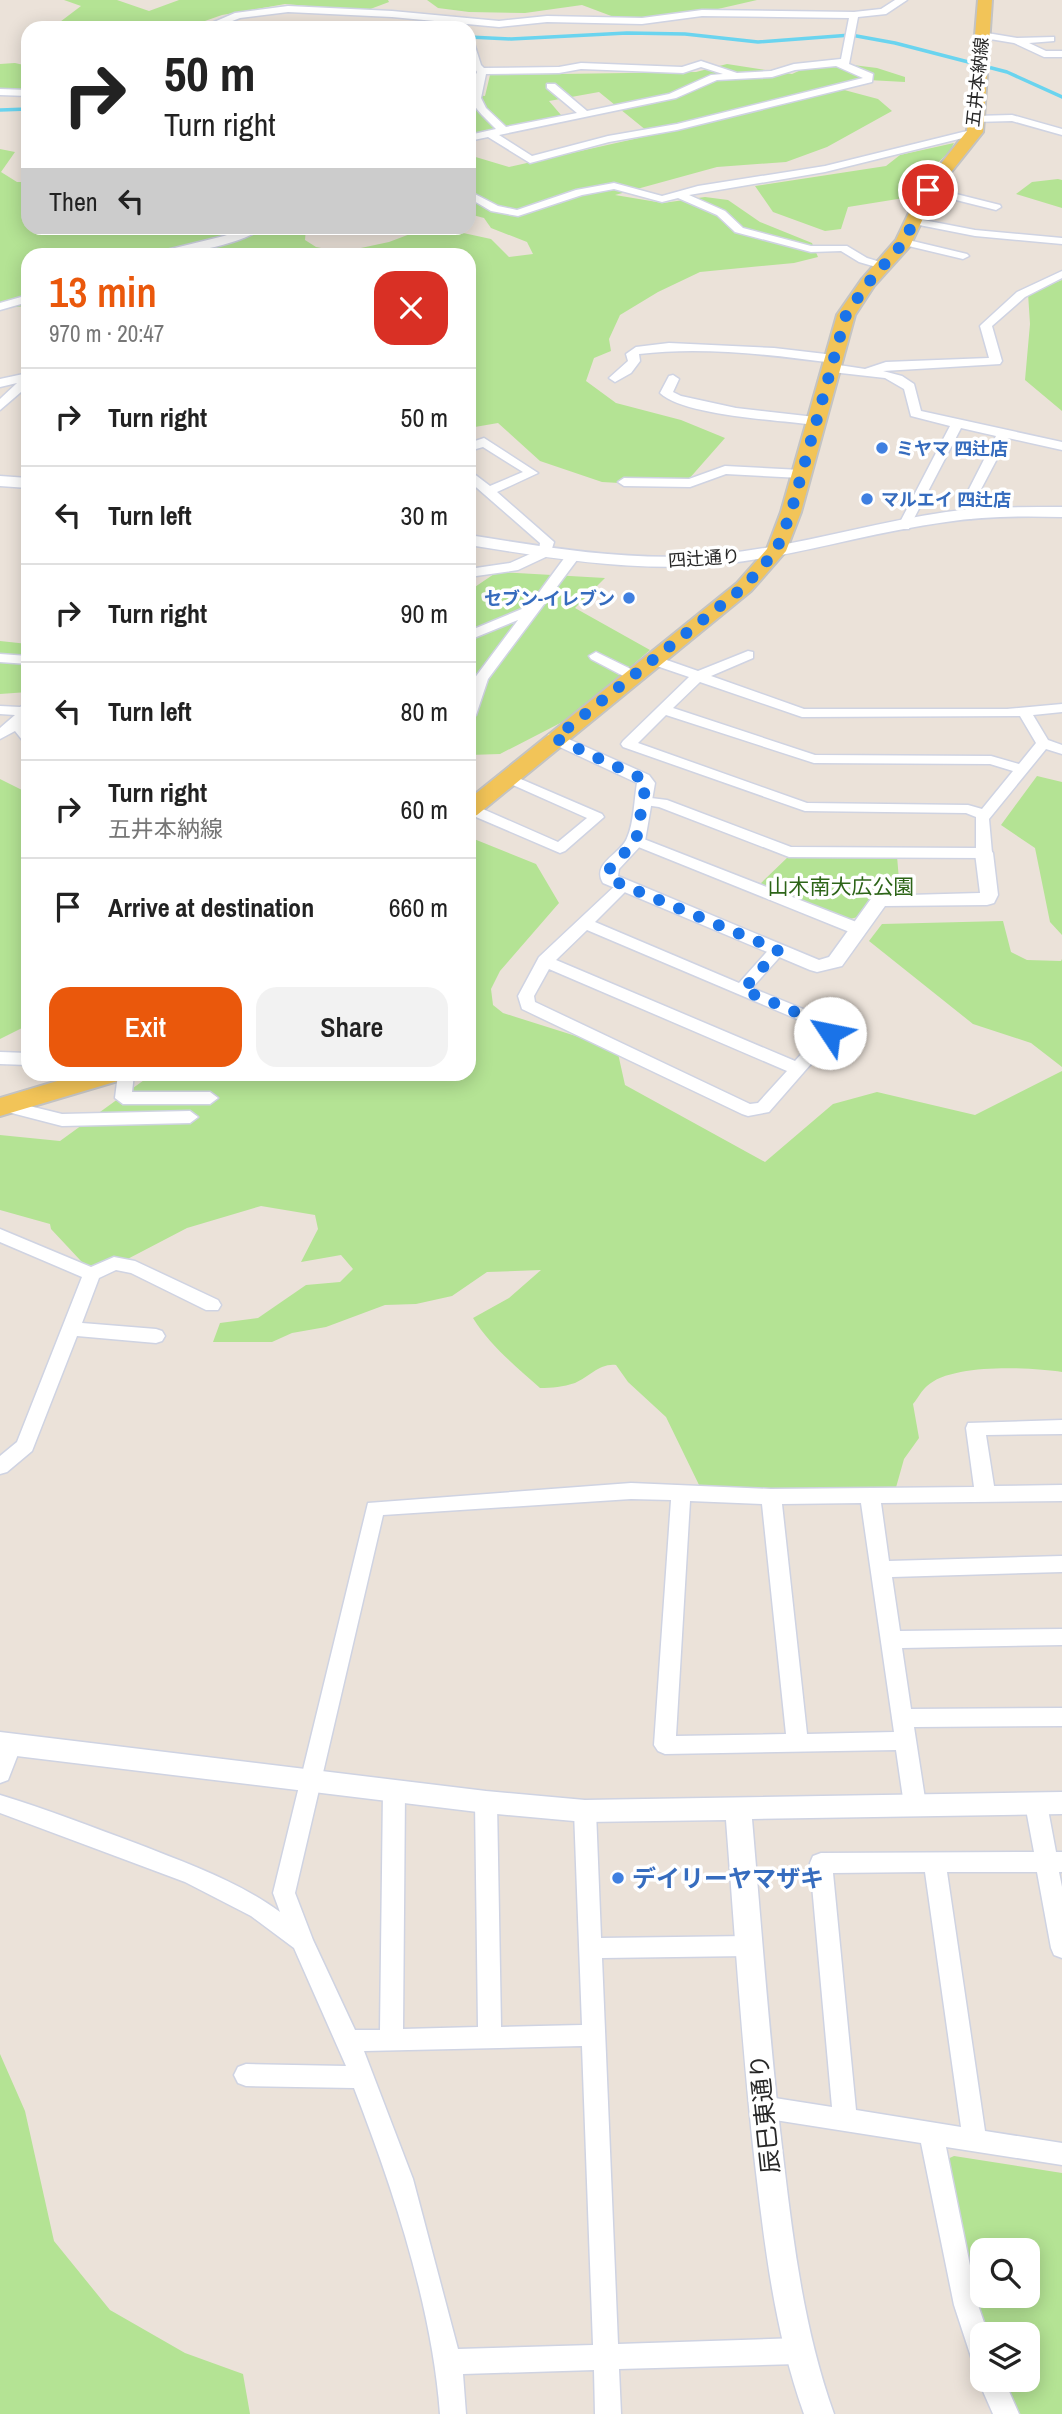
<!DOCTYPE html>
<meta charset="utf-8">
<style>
body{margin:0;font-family:"Archivo Narrow","Noto Sans JP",sans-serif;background:#f2f2f2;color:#222;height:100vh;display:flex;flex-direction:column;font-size:26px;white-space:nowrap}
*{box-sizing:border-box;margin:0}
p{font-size:23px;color:#767676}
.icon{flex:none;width:38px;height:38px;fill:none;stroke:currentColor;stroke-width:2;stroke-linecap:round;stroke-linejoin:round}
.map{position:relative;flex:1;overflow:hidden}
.panel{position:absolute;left:21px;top:248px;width:455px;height:833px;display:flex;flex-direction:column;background:#fff;border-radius:21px;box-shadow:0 4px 18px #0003}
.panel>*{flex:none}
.guide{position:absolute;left:21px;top:21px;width:455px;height:214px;border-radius:21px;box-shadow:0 4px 18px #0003;background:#fff;color:#222;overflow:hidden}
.controls{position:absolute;left:970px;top:2238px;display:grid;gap:14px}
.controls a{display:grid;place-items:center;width:70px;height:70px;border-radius:14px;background:#fff;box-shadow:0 4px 18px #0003;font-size:35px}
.pin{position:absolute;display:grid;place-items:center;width:60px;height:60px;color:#fff;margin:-30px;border:4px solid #fff;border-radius:50%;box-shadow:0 2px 7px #0007}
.me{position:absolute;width:77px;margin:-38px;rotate:304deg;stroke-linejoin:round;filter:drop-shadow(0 0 5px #0008)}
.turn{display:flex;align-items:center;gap:24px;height:147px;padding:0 28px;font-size:32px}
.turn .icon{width:91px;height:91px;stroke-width:2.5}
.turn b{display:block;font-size:49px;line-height:60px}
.then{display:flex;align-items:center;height:66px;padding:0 28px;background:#0003;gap:14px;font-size:26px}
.round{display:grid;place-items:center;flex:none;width:74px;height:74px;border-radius:21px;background:#f2f2f2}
.summary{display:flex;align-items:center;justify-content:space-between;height:119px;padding:0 28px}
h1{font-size:42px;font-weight:600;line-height:52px;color:#ea580c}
.action{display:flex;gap:14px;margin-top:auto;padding:14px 28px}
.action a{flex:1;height:80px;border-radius:21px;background:#ea580c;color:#fff;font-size:28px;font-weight:600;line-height:80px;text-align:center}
.action a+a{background:#f2f2f2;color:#222}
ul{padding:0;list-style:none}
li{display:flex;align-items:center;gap:21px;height:98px;padding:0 28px;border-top:2px solid #e0e0e0}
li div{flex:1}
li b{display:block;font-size:26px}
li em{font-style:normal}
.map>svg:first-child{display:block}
</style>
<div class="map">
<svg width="1062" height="2414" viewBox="0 0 1062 2414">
<rect width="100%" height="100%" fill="#ebe2d9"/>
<!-- green -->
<path fill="#b4e394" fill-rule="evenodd" d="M64,0h53l32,11 30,-11h209l1,2 -24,9 -80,-7 -63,11 -37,13h-133l29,-22z
M427,0h330l-74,17h-69l-32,-12 -57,8 -56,-1 -31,-4z
M821,61l56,7 28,9v5l-37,-2 -35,7 45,12 14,12 -65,36 -41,15 -69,5 -102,28 48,8 42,-6 23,3 32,22 52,21 6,14 -24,6 -94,9 -42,20 -38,23 -11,24 2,12 -17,7 -8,23 30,22 65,17 44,18 -37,42 -34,5 -52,-3 -62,-21 -42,-38 -29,5v-172h-441v50l-28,2v-159l15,3 -14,20 16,10h11v46h278l-1,12 11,7 26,5 47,-10 37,-14h30l-2,3 37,8 18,18 24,-3 -6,-12 -36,-14 -7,-10 -15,-4v-59l40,12 143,-32 -53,-43 -50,9 12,14 -85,25 -7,-2v-44l16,2 5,-21 206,-3 31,-8 65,10z
M15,63l13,3v22l-28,3v-27z
M954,143l-4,8 -27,26 -8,16 -11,5 -56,9 -7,22 -16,2 -52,-19 -18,-26 131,-20 14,-11z
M1058,179l4,1v28l-46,-14 16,-12z
M1062,280v131l-37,-31 5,-56 -2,-31z
M497,572l108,6 -30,30 75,42 -78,67 -72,37 -31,1v-164z
M0,641l28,3v48l-28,2z
M1037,776l25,6v153l-12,-13 -15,-74 -34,-23z
M0,779l28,14v232l-28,14z
M469,837l67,27 23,39 -59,68 -9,18 2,16 10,8 114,36 8,36 140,77 68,-58 44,-12 98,23 87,-44v301c-31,-5 -111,-9 -135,14 -5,4 -9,12 -14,18l6,34 -15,21 -9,32 -195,-4 -34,-70 -38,-35 -12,-17c-16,-2 -27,12 -41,18 -12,4 -23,5 -35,5 -23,-21 -50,-42 -67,-70l36,-20 32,-28 -54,2 -35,24 -36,8 -31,1 -59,22 -34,6 -20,9h-59l7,-19 38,-5 48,-33 34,-3 13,-13 -12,-14 -40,7 17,-33 -3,-14 -54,-9 -74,22 -92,48 -44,-47 -1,-5 -50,-14v-75l60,6 91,-66 318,-1z
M789,856h108l3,36h-25l-17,25 -12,3 -86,-36z
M1003,921l8,31 16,8 34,1 1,-2v108l-31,-24 -58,-19 -104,-83 13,-17z
M0,2054l25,57 29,130 56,69 75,43 58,21 7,40h-250z
M954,2156l108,17v241h-53l-14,-34h32v-46h-45l-39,-173zM982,2250h45v46h-45z"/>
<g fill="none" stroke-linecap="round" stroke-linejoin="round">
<!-- stream -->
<path stroke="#6ad4ef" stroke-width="3.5" d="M469,37l42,2 116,-6 58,1 73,8 93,-7 44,8 112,29 55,25
M0,110l28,-1"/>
<defs>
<path id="minor" d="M895,0h12l-21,14 -28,3 -9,47 24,10 -1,8 -195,48 -68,12 -79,21 -42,-26 -19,4v-6l27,-6c-20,-21 -33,-27 -19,-57l-8,-13v-19l5,3 7,22 3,3 75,-1 22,-4 101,4 19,-6 36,12 34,-2 23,-7 47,-5 8,-41 -147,-2 -60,8 -95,-2 -48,5 -107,-10 -104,-5 -48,6 -26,10h-14l35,-15 53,-7 104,5 107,10 48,-5 95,2 60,-8 152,2 27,-3zM836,66l27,12 -186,46 -69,12 -76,20 -33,-21 177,-37 41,-18 55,-3 23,-7zM701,67l22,7 -12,1 -42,19 -82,17 -32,-27h-8v4l30,25 -71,14 -20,-19 -5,-10 5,-24 73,-1 22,-4 102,4z
M981,32l36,6 37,-1v4l-25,2 17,8h16v6h-18l-30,-14 -36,-6 -2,-2z
M0,89l28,1v6l-28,-1z
M1012,115l50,14v6l-50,-14 -38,1 -5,-3 5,-3z
M975,129l5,3 -1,2 -154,38 -136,23 36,16 18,17 68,18h36l20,12 20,6v4l-4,1 -24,-7 -18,-11 -30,1 -76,-20 -18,-17 -39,-17 -16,4 -48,-13 -32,6 -64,21 -27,-5 -22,-13v-7l29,15 19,4 59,-20 38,-7 48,13 36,-10 127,-20z
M928,187l72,18 1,2 -5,3 -72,-18v-4z
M913,218l62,12 87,8v6l-87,-8 -66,-13 -1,-2z
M248,228h14c-24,19 -89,28 -120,28l82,-20z
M904,239l63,15 2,2 -6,3 -63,-15v-4z
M1062,271v7l-37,19 -33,29 10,35 -2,3 -117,7 19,5 12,8 7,27 141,31v8l-54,-12 -29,55 -2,22 -6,4 -6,-4 2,-22 29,-57 -35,-8 -51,98 -1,3h-10l-1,-3 52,-100 -39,-10 -7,-27 -19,-11 -53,-6 -6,-4 6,-4 33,5 21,-7 103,-4 -9,-32 2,-2 35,-32z
M28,295v7l-28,8v-7z
M669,343l105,5 60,7 6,4 -6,4c-64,-8 -131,-17 -195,-9l1,7 -9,12 -16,9 -6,-4 19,-17 -2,-7 10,-7z
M28,373v13l-28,24v-11l17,-16 -17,4v-8z
M673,375l6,4 -6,13 8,4 55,12 79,9 6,4 -6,4c-35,-5 -131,-9 -155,-32l9,-17z
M484,438l54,35 -41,19 57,50 -4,13 -32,15 -49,7v-8l41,-6 29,-13 1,-7 -71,-62v-11l21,16 33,-14 -40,-25 -14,4v-8z
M725,466l76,4 6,4 -6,4 -75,-4 -36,13 -66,-1 -6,-4 6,-4 65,1z
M573,552l7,4 -92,123 -12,36 -7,4v-25l5,-15 44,-59 -49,20v-9l60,-25 39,-53z
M748,651l5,1v6l-42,18 93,33h203l55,-5v8l-29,3 15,25 14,5v9l-16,-5 -57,70 3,34 -8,5 -195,-1 -130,-50 -21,-3 -2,-3 7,-4 24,3 124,47 185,1v-31l-10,-4 -161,-2 -182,-64 -2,-3 2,-3 66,-64 -41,-14v-6h10l40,14zM700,682l102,35 218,-1 16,27 -17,21 -28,-8 -176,-1 -142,-47zM666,715l148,48 176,1 23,7 -31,38 -14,-4 -161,-2 -169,-60z
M596,652l43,21 2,3 -2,3h-10l-38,-20 -2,-3z
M0,654l28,2v8l-28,-2z
M28,702v14l-5,7 5,6v13l-5,-1 -8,-10 -15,8v-11l15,-13 -15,-1v-8l20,1z
M509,774l93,40 2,3 -39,34 -5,2 -91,-39v-9l7,1 82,36 29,-24 -83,-37 -2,-3z
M636,836l228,89 2,4 -2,4h-12l-221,-89 -3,-3z
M623,881l5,2 3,3 -36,36 144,61 33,-37 6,-1 8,5 -34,38 78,32 8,13 -69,79 -21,4 -6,-2 -220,-105 -4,-13 21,-39 79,-74zM587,930l231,98 3,4 -26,29 -239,-101zM549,969l238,102 -29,32 -8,1 -215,-102 -1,-6z
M0,1052l28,1v12l-28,-1z
M118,1074h16l-2,18h78l8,6 -8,6h-87l-8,-6z
M5,1100l57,14 128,-3 8,6 -8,6 -128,3 -62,-16v-8z
M0,1229l91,38 23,-10 21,4 83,39 3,5 -3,5h-12l-75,-37 -15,-3 -17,8 -17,45 74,6 6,2 3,5 -3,5 -6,2 -79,-7 -45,115 -25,21 -7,2v-18l17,-14 65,-165 -82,-35z
M1062,1420v14l-76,1 8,51 68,-1v16l-181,2 8,58 173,-5v16l-170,5 8,54 162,-2v16l-160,3 9,61 151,-1v18l-148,1 12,78 -3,7 -8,2 -8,-2 -3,-7 -8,-55 -231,4 -7,-3 -4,-6 17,-245 -40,-1 -248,16 -88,378 18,47 42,90h25l3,-239 3,-7 8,-2 8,2 3,7 -2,238 75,-2 -3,-225 3,-7 8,-2 8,2 3,7 4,225 81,-2 -8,-214 3,-7 8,-2 8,2 3,7 5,127 148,-2 8,3 3,7 -3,7 -8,3 -147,2 16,386 180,-6 9,4 4,9 -4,9 -9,4 -179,5 2,45h-26l-1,-44 -131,4 3,40h-26c-8,-108 -47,-225 -86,-326l-108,-2 -8,-3 -4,-8 4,-8 8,-3 100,2 -52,-118 -43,-32 -66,-34 -185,-69v-18c47,14 92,32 138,49 48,19 100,37 142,68l-7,-19 95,-390 263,-20 140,6 203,-2 -8,-59 2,-5zM690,1501l72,3 24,230 -110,2zM861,1503l33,229 -87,2 -25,-230zM582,2046l11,299 -135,4 -45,-170 -49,-128z
M11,1735l7,3 4,6 -14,36 -8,3v-38l4,-7z
M1036,1795l8,2 3,7 9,48h6v20h-3l3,15v71l-8,-3 -3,-7 -14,-76h-90l38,259 77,12v22l-116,-18 32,158 10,29h-6v32l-9,-3 -19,-58 -33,-162 -159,-25 -8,-3 -4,-8 4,-8 8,-3 70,11 -22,-244 3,-7 8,-3 213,-1 -9,-48 3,-7zM925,1872l36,255 -105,-17 -23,-237z
M982,2372v8h22l15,34h-26l-15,-34z"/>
<path id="tertiary" d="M0,476l28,2v10l-28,-2z
M1062,507v10c-39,-1 -78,-1 -116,5 -75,10 -149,34 -224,42 -85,9 -170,-6 -253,-19v-10c83,13 168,28 253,19 75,-8 149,-31 224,-42 38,-5 77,-5 116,-5z
M555,733l94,42 6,8 -10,58 -26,28 -1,7 201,84 10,-3 44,-61 107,-3 -5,-40 3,-4h12l3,4 5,42 -4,8 -7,2 -102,1 -43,60 -25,6 -7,-2 -207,-87c-12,-20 18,-29 24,-45 7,-15 7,-38 10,-55l-88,-41 -3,-4 3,-4z
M0,1732l486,59 99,9 477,-8v22l-310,5c10,115 18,231 32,345 10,85 21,169 50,250h-30c-29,-81 -39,-165 -49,-250 -13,-114 -20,-229 -29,-344l-141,2 -99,-9 -486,-59z"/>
<path id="primary" d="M978,0h14l-9,132 -47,59 -26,55 -36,40 -19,29 -54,197 -15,39 -35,40 -274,224 -8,2v-18l268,-216 30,-34 14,-37 56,-197 25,-36 34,-39 24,-50 47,-59z
M81,1074h43l-3,6 -121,36v-18z"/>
</defs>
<!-- minor casing -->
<use href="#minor" stroke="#cfd3e2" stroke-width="3"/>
<!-- tertiary casing -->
<use href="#tertiary" stroke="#cfd3e2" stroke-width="3"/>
<!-- primary casing -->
<use href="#primary" stroke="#c3c3c3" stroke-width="4"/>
<!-- minor -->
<use href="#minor" fill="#fff" fill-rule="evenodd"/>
<!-- tertiary -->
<use href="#tertiary" fill="#fff" fill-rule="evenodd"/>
<!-- primary -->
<use href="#primary" fill="#f2c458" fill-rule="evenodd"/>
</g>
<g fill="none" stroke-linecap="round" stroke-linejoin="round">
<!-- route -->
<path stroke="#1a73e8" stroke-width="12" stroke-dasharray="0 21.6" d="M830,1033l-6,-9 -81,-34 35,-40 -169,-71 1,-11 26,-27 10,-58 -3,-4 -88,-41 189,-151 32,-36 15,-39 55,-197 22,-32 36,-41 24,-52"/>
</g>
<!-- markers -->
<g fill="#3f7fe0" stroke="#fff" stroke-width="2.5">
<circle cx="882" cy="448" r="7"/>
<circle cx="867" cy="499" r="7"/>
<circle cx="629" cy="598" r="7"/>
<circle cx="618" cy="1878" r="7"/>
</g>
<g text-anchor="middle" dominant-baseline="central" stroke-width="7" stroke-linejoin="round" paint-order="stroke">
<!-- far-street labels -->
<g font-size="18" fill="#282828" stroke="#fff">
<text transform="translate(977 82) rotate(-84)">五井本納線</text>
<text transform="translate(704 558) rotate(-4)">四辻通り</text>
</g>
<!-- far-shop labels -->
<g font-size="18" font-weight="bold" fill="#366cbe" stroke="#fff" text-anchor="start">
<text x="896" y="448">ミヤマ 四辻店</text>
<text x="881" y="499">マルエイ 四辻店</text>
<text x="615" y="598" text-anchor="end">セブン-イレブン</text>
</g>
<!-- park labels -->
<g font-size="21" fill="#2d6518" stroke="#fff">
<text x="841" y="886">山木南大広公園</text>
</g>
<!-- near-shop labels -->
<g font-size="24" font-weight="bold" fill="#366cbe" stroke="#fff" text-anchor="start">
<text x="632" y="1878">デイリーヤマザキ</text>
</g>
<!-- near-street labels -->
<g font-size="24" fill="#282828" stroke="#fff">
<text transform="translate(764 2114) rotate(-96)">辰巳東通り</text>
</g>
</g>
</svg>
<div class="controls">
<a><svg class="icon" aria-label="search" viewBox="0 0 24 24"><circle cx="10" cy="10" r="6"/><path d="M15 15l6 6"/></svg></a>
<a><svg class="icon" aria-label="layers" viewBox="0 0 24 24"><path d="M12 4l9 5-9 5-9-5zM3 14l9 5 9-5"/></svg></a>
</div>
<div class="pin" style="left:928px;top:190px;background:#d93025"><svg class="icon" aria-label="arrive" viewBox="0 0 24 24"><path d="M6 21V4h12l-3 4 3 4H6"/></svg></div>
<svg class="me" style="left:830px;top:1033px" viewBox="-20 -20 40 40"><circle r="19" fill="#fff"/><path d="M0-13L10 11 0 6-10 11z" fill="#1a73e8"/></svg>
<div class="guide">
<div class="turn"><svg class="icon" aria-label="right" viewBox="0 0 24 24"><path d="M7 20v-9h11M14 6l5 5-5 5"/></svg><div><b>50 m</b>Turn right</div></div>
<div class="then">Then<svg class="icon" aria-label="left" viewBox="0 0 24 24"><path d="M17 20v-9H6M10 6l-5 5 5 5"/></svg></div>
</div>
<section class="panel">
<div class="summary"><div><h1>13 min</h1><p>970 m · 20:47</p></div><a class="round" style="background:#d93025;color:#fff"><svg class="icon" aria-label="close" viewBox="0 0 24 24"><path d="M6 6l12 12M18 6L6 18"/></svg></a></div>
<ul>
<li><svg class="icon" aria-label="right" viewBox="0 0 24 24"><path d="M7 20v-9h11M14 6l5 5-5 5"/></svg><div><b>Turn right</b></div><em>50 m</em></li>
<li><svg class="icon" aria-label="left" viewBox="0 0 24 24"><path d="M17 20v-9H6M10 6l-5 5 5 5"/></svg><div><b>Turn left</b></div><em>30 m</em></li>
<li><svg class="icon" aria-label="right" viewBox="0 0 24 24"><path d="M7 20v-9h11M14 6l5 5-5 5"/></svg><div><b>Turn right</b></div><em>90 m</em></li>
<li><svg class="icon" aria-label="left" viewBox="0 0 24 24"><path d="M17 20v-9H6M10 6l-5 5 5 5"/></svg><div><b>Turn left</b></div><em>80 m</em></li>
<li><svg class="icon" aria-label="right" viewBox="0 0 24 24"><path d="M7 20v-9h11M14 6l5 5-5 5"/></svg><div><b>Turn right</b><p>五井本納線</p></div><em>60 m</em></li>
<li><svg class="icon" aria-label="arrive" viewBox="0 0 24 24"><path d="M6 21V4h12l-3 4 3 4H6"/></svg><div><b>Arrive at destination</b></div><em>660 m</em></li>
</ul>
<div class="action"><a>Exit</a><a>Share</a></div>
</section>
</div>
